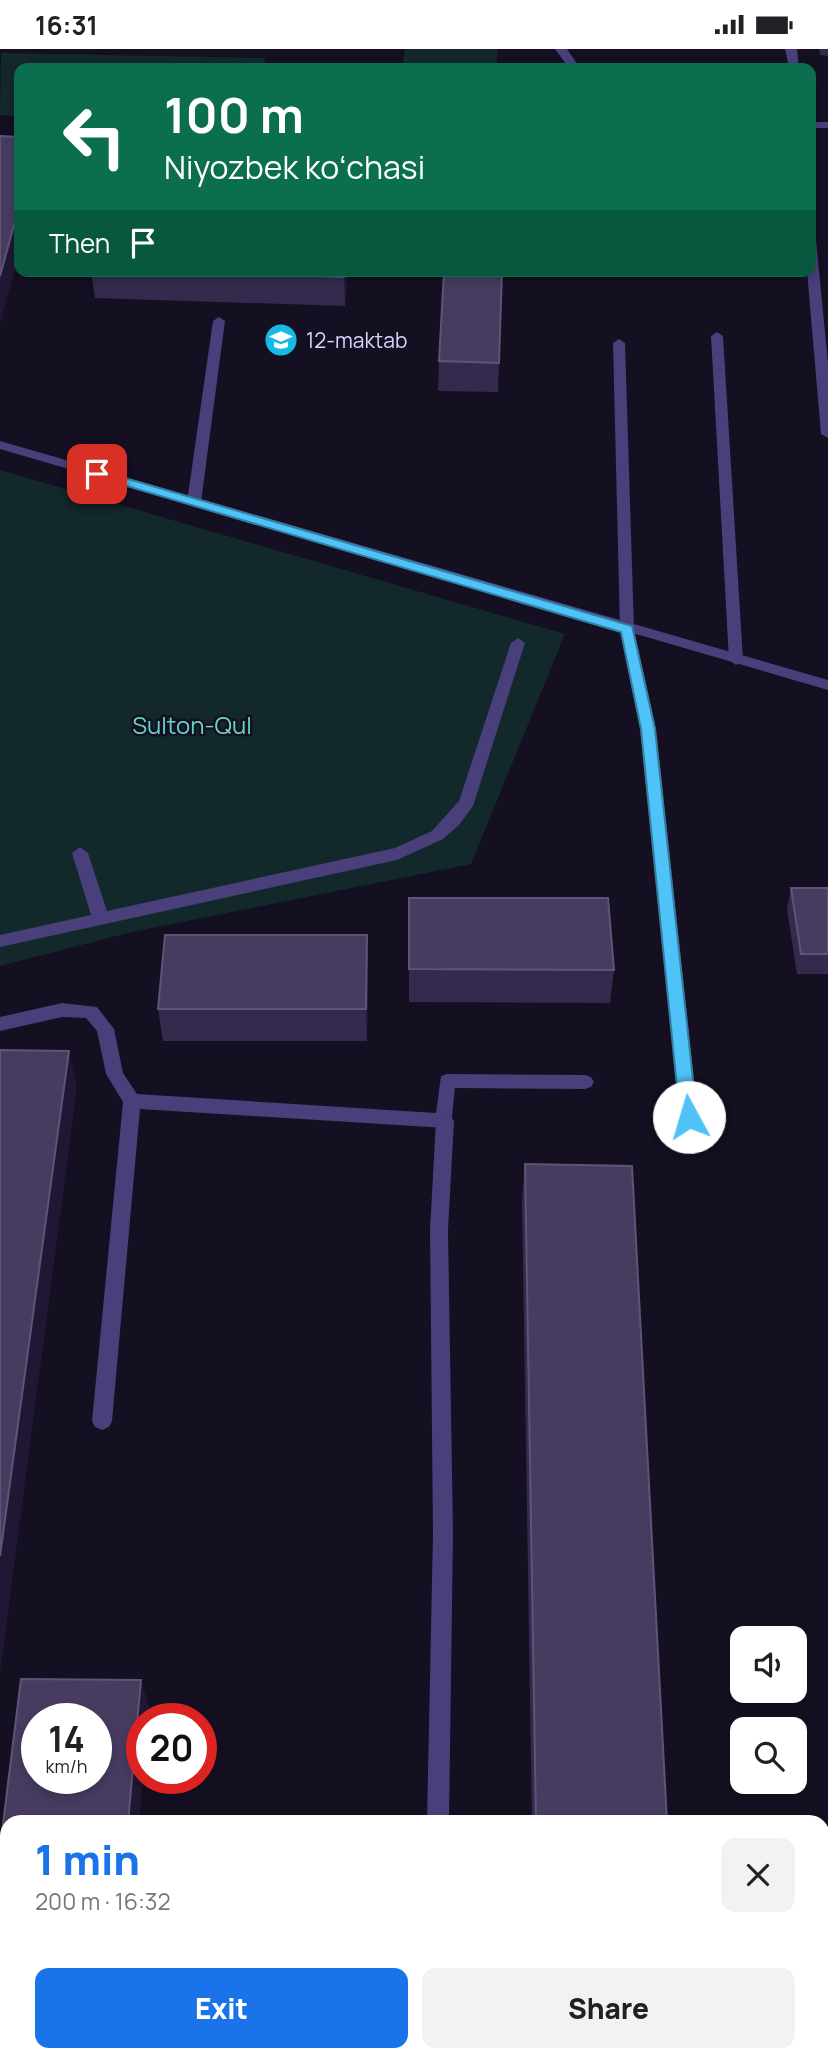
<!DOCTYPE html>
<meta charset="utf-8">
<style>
body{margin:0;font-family:Manrope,sans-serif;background:#f2f2f2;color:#202124;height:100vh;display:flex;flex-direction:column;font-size:26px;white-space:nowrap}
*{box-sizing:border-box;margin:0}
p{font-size:23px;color:#757577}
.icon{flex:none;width:38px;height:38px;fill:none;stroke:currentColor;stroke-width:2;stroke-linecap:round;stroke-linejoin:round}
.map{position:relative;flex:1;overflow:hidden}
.details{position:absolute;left:0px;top:1766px;width:830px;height:247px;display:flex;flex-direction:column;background:#fff;border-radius:21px 21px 0 0;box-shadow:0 4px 10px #0003}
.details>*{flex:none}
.top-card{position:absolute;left:14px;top:14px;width:802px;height:214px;border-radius:14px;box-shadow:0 4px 10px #0003;background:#0b6e4f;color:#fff;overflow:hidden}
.buttons{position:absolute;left:730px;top:1577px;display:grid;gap:14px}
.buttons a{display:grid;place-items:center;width:77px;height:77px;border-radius:14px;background:#fff;box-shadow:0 4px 10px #0003;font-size:35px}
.speed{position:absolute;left:21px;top:1654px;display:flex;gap:14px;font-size:35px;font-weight:700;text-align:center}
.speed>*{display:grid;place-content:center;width:91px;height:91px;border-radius:50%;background:#fff;box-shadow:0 4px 10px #0003;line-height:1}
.speed small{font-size:18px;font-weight:400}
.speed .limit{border:10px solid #d22;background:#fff;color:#111}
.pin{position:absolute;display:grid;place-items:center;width:60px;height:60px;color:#fff;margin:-30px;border-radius:14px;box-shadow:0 4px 10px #0006}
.me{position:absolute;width:77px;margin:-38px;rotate:354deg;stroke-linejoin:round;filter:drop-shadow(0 0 5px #0008)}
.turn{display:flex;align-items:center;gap:24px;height:147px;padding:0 35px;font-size:32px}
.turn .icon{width:91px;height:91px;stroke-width:2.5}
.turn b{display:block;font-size:49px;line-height:60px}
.then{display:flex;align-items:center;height:66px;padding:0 35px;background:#0003;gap:14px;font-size:26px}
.round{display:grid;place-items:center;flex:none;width:74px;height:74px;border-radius:14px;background:#f2f2f2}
.head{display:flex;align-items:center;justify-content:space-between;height:119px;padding:0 35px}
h1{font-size:42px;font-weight:800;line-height:52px;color:#1a73e8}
.cta{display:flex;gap:14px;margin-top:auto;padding:14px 35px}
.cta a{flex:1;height:80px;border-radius:14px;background:#1a73e8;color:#fff;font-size:28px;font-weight:800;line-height:80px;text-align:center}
.cta a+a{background:#f2f2f2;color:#202124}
.status{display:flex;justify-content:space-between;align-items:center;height:49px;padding:0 35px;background:#fff;direction:ltr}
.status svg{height:19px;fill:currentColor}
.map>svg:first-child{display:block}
</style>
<div class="status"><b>16:31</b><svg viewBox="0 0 49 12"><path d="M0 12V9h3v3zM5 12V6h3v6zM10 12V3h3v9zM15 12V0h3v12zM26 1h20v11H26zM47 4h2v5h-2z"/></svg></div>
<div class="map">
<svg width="828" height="2012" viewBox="0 0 828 2012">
<rect width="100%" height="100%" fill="#140f21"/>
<!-- green -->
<path fill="#13282a" d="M405,0h93l-2,19h-94z
M1,4l264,5 -2,10h-244v48l-19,-1z
M0,421l565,164 -94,230 -339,68 -132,34z"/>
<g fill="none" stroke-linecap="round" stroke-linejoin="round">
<!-- service -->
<path fill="#483f7b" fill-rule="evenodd" d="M555,0h12l13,19h-11z
M785,0h12l2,19h-10z
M810,73h18v6h-18z
M810,187l6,4 12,123v75l-7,-4 -14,-163h3z
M219,268l6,4 -24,181 -7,4 -7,-4 26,-181z
M717,283l6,4 20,324 -7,5 -7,-5 -18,-324z
M619,290l6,4 9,286 22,100 42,388 -3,5h-12l-3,-5 -40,-388 -20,-100 -7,-286z
M518,589l7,5 -52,163 -14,19 -16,14 -46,21 -397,87v-12l91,-20 -19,-62 8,-6 8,6 19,58 288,-63 37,-17 27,-30 52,-158z
M62,954l35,4 17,22 9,44 14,21 299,19 5,-37 6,-2 138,1 6,2 3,5 -3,5 -6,2 -130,-1 -4,38 -6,2 -305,-19 -28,312 -3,6 -7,3 -7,-3 -3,-6 31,-319 -17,-28 -9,-43 -11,-13 -24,-1 -62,14v-14z"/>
<!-- minor -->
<path fill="#483f7b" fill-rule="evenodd" d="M0,392l828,239v10l-828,-241z
M445,1065l6,2 3,5 -6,109 5,303 -4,289h-22l6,-289 -3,-303 6,-109 3,-5z
M423,2006h24l-1,6h-24z"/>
</g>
<!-- wall -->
<path fill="#352a4d" d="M819,0h9v7l-8,-1z
M91,222h257l-3,35 -250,-8z
M502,222l-4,121 -60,-1 1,-30z
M791,839h37v86h-31l-10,-65z
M409,849l205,72 -4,33 -201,-1z
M367,886l1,33 -1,73h-204l-5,-32z
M525,1115l142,658h-135l-10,-622z
M536,2006h144v6h-144z"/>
<!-- shaded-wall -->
<path fill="#201734" d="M19,158v47l-19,70v-48z
M345,222h3l-3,35 -1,-29z
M367,886l1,33 -1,73 -1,-32z
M69,1002l8,37 -77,585v-117z
M141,1631l8,27 -1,12h-6l1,59 -4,44h-11z
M107,2006h12l-1,6h-11z"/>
<!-- building -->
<path fill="#473c60" stroke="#5e5478" stroke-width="2" fill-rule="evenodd" d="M0,87l19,1v70l-19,69z
M172,222h173l-1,6z
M444,222h58l-3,92 -60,-2z
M791,839h37v66h-27z
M409,849h199l6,72 -205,-1z
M165,886h202l-1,74h-208z
M0,1001l69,1 -69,505z
M525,1115l107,2 35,656h-131z
M21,1630l120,1 -13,142h-121v233h100v6h-107v-213zM37,1670h59v59h-59z
M540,2006h140v6h-140z"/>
<!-- route -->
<path fill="#4fc3f7" stroke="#337fa1" stroke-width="2" d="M93,422h8l531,155 23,103 42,388 -3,5h-11l-3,-5 -39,-388 -20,-97 -528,-156z"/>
<!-- icons -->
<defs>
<symbol id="school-disc" viewBox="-11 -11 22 22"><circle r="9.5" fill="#16bae4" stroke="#140f21"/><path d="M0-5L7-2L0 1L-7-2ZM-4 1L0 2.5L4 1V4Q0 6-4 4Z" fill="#fff"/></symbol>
</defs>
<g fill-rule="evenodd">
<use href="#school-disc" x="262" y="272" width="38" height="38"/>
</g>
<g text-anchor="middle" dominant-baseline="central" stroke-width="5" stroke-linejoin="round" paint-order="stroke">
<!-- far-poi labels -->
<g font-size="21" fill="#dcd3fb" stroke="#140f21" text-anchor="start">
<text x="306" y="291">12-maktab</text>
</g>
<!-- park labels -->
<g font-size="24" fill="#67d4c4" stroke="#140f21">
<text x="192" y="675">Sulton-Qul</text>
</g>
</g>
</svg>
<div class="buttons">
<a><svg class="icon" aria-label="sound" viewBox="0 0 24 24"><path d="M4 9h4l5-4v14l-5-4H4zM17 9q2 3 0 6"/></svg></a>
<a><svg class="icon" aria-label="search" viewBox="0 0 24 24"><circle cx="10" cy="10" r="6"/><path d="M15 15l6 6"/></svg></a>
</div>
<div class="speed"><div>14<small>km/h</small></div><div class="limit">20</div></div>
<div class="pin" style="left:97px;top:425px;background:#d93025"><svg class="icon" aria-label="arrive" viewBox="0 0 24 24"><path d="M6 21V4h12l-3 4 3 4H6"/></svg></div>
<svg class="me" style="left:689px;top:1068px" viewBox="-20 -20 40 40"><circle r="19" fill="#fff"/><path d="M0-13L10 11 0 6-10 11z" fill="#4fc3f7"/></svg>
<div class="top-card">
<div class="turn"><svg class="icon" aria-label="left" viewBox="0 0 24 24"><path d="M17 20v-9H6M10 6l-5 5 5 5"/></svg><div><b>100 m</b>Niyozbek koʻchasi</div></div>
<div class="then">Then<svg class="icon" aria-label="arrive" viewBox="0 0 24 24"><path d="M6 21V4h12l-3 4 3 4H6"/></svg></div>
</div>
<section class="details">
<div class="head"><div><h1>1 min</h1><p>200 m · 16:32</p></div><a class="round"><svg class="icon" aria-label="close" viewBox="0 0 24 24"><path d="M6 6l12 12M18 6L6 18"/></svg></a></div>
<div class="cta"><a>Exit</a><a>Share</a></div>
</section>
</div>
